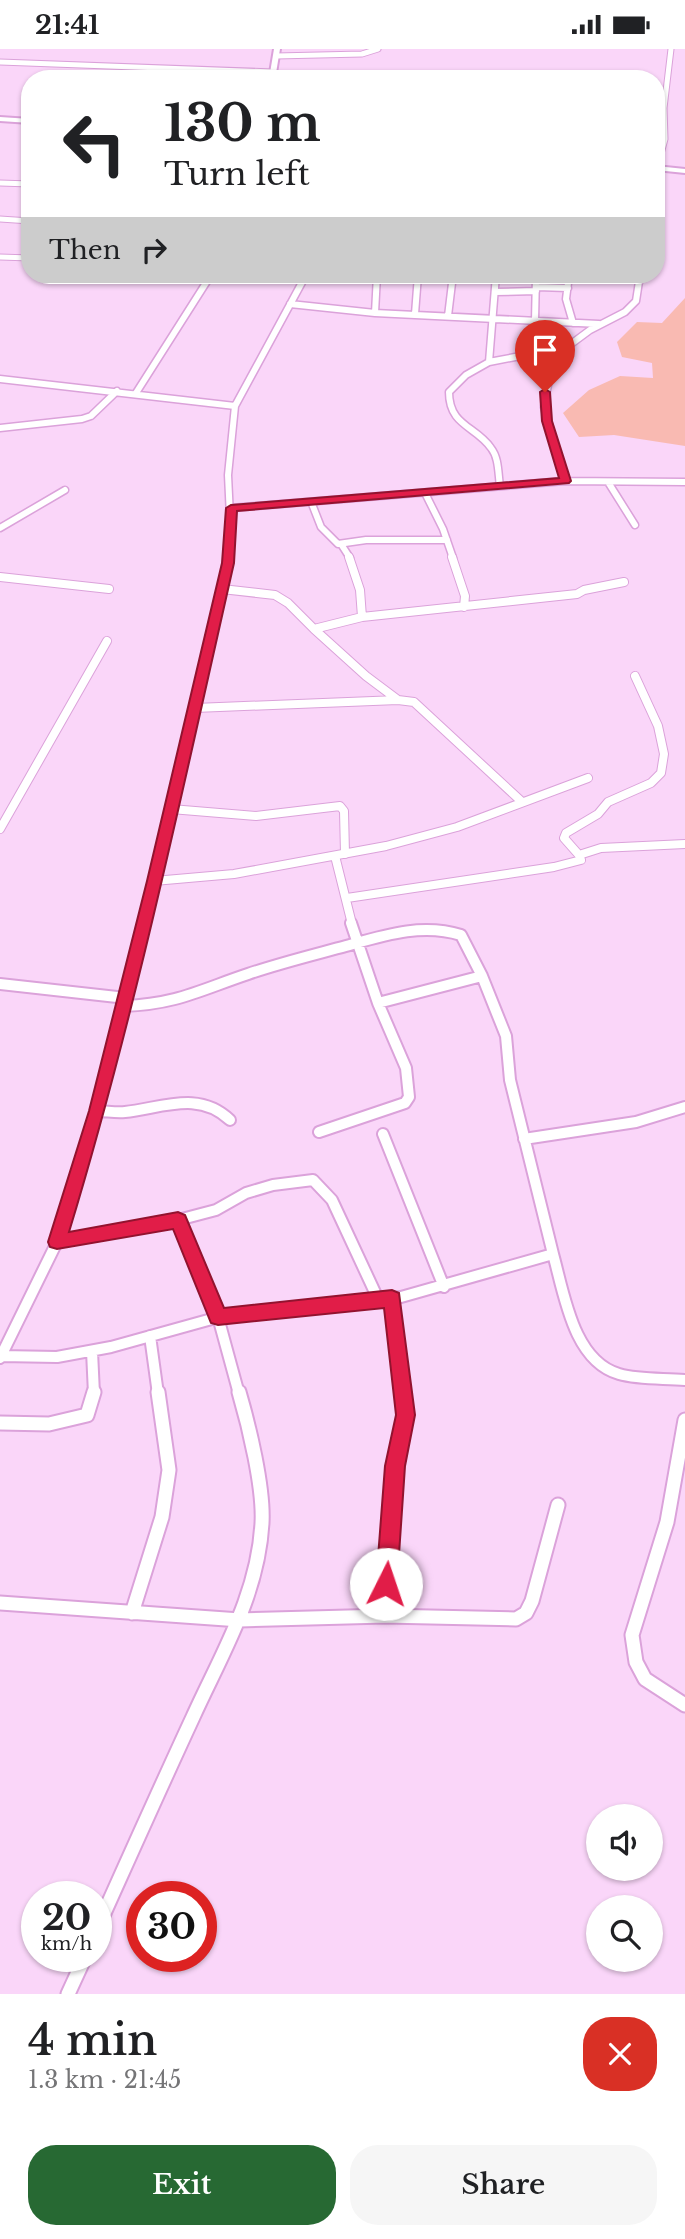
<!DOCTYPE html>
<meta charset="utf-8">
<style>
body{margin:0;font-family:"Libre Baskerville",serif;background:#f6f6f6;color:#202124;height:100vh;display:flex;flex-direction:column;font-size:26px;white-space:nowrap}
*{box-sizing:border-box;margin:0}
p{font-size:23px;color:#757577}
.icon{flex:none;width:38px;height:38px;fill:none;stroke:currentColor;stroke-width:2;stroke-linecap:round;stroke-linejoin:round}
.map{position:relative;height:1945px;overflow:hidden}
.side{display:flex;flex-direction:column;background:#fff;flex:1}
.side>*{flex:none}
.banner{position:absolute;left:21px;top:21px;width:644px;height:214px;border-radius:28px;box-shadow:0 2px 5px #0004;background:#fff;color:#202124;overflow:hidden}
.buttons{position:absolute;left:586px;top:1755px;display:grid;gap:14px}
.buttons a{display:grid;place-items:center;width:77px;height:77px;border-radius:50%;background:#fff;box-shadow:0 2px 5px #0004;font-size:35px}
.speed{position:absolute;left:21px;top:1832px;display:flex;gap:14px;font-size:35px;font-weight:700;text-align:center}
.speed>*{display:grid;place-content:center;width:91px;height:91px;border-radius:50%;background:#fff;box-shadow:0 2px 5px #0004;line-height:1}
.speed small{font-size:18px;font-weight:400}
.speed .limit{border:10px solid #d22;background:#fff;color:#111}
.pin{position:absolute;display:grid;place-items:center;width:60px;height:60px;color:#fff;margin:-72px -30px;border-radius:50% 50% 50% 0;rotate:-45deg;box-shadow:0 0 7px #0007}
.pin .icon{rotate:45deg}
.me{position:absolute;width:77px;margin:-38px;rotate:4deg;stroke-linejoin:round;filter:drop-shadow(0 0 5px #0008)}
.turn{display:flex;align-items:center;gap:24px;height:147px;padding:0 28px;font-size:32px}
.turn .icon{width:91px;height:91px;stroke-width:2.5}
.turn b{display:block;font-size:49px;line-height:60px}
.then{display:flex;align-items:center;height:66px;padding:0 28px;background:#0003;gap:14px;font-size:26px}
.round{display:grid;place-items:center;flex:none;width:74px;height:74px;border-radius:28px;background:#f6f6f6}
.headline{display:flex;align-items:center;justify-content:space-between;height:119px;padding:0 28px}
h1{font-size:42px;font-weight:600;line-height:52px}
.button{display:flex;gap:14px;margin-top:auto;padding:14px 28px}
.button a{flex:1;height:80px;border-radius:28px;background:#276933;color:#fff;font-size:28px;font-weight:600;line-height:80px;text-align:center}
.button a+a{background:#f6f6f6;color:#202124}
.status{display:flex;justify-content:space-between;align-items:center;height:49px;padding:0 35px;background:#fff;direction:ltr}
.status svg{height:19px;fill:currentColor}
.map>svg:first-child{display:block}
</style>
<div class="status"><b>21:41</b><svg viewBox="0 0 49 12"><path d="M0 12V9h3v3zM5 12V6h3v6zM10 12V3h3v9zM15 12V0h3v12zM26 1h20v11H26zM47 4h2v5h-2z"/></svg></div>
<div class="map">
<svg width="685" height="1945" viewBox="0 0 685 1945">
<rect width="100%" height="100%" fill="#fad6f9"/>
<!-- green -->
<path fill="#f9bab2" d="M685,249v148l-71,-11 -35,2 -16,-24 26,-23 31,-14 33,2 -1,-15 -30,-6 -5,-15 20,-20 25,1z"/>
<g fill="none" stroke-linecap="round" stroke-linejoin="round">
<defs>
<path id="minor-far4" d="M276,7l86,-2 16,-5
M0,13l273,10
M659,112l6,-22 -1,-31 7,-59
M0,134l30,1
M0,170l30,2
M0,208l30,1"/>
<path id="minor-far3" d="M569,226l-3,24 7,24
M537,238l31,1
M495,243l41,-1
M290,255l85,9 224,11
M375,264l2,-38
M415,265l3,-39
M448,267l5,-41
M535,272l1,-46
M540,304l10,21 -6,33 21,74
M489,313l7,-87
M0,330l235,27
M136,344l75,-118
M0,379l82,-9 9,-3 26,-25
M608,433l27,43
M500,437c-2,-13 -1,-28 -9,-38 -15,-22 -42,-22 -42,-56l17,-17 23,-13 78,-15 23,-17 35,-18 11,-11 4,-26
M425,444l18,36 10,29
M312,455l9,23 17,17 28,-4h81
M231,459l334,-27 120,1
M0,479l65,-38
M341,495l9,14
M229,509l2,-21 -3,-62 7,-69 71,-131"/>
<path id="minor-far2" d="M349,508l11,33 2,27
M452,508l13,39 -1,11
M0,528l109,12
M222,540l53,6 13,8 26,26 48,-12 215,-23 7,-4 40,-8
M314,580l52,47 32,24
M195,659l203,-8 16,2 107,99
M171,760l85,7 84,-10 4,5 1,43
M0,780l107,-188
M579,806l-15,-17 2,-5 32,-19 10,-12 43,-19 10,-10 3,-19 -6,-28 -23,-50
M335,807l17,68
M154,832l80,-7 152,-28 71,-19 131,-49
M347,849l207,-31 27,-7 -2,-5 22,-7 84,-4
M142,875l87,-367"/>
<path id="minor-far1" d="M0,935l126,14
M378,954l104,-27
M124,957c53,-2 76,-16 124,-32 32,-11 65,-19 98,-28 39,-11 76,-23 115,-11l21,41 24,60 4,44 43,174
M97,1062c9,0 19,2 28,1 37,-4 74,-22 105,8
M319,1083l86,-29 4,-6 -3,-29 -28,-65 -27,-80
M383,1085l61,153
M524,1090l112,-17 49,-15
M178,1171l40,97 21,77
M57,1193l121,-22 38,-10 30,-17 27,-8 40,-5 19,20 47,101
M392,1250l11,95
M150,1287l8,58
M92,1302l2,43
M1,1307l56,1 54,-10 108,-30 182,-20 152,-43c11,39 20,107 66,120 21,6 45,4 66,6
M0,1309l57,-116 40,-131 46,-188"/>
<path id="minor" d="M685,1371l-18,102 -35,113 4,27 9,17 40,26
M0,1374l49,1 38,-9 7,-23
M0,1554l240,17 145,-4 131,3 10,-6 6,-12 26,-96
M132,1564l30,-96 7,-47 -11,-78
M385,1567l10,-150 11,-51 -3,-23
M96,1882c32,-71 64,-143 97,-214 29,-64 65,-122 69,-194 2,-35 -13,-97 -23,-131
M68,1945l17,-37"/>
<path id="tertiary" d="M274,0h6l-5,30h-6z"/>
<path id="secondary" d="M0,68l30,2v4l-30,-2z
M656,117l29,3v4l-29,-3z"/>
</defs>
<!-- minor-far4 casing -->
<use href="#minor-far4" stroke="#dba2da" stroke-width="7"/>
<!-- minor-far3 casing -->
<use href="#minor-far3" stroke="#dba2da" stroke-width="9"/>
<!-- minor-far2 casing -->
<use href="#minor-far2" stroke="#dba2da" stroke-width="10"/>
<!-- minor-far1 casing -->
<use href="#minor-far1" stroke="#dba2da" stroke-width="14"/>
<!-- minor casing -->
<use href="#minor" stroke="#dba2da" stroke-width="17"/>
<!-- tertiary casing -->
<use href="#tertiary" stroke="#dba2da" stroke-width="4"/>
<!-- secondary casing -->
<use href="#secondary" stroke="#dba2da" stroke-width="4"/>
<!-- minor-far4 -->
<use href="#minor-far4" stroke="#fff" stroke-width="5"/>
<!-- minor-far3 -->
<use href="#minor-far3" stroke="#fff" stroke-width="6"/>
<!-- minor-far2 -->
<use href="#minor-far2" stroke="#fff" stroke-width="8"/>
<!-- minor-far1 -->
<use href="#minor-far1" stroke="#fff" stroke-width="10"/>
<!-- minor -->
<use href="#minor" stroke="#fff" stroke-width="13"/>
<!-- tertiary -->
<use href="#tertiary" fill="#fff" fill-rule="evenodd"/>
<!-- secondary -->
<use href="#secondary" fill="#fff" fill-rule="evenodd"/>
</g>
<!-- route -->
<path fill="#e11d48" stroke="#92132f" stroke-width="2" d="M545,340l5,3 2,29 19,60 -2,2 -332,28 -3,52c-51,224 -98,449 -165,669l109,-20 7,3 39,93 168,-18 7,3 16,122 -10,51 -8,118 -3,7 -8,3 -7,-3 -3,-7 9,-118 11,-51 -12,-107 -166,17 -7,-2 -38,-94 -116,20 -7,-2 -2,-5 41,-131 58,-230 75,-318 4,-55 5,-3 328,-27 -17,-57 -2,-29z"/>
</svg>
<div class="buttons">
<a><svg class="icon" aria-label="sound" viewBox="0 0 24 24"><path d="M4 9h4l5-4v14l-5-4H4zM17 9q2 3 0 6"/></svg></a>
<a><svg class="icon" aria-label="search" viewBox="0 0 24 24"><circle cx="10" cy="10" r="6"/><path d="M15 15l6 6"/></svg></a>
</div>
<div class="speed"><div>20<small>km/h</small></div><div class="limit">30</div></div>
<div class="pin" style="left:545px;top:343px;background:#d93025"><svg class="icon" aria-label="arrive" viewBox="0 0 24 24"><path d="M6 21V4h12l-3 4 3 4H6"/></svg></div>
<svg class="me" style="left:386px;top:1535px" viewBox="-20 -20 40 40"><circle r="19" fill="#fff"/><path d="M0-13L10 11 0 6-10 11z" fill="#e11d48"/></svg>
<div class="banner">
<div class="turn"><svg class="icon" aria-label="left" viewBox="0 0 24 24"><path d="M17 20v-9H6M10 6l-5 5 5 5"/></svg><div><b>130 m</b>Turn left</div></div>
<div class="then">Then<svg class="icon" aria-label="right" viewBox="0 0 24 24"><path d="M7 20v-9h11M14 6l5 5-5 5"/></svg></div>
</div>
</div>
<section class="side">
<div class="headline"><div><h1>4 min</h1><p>1.3 km · 21:45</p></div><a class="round" style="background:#d93025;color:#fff"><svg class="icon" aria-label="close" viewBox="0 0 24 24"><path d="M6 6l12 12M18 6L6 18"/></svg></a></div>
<div class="button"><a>Exit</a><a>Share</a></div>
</section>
